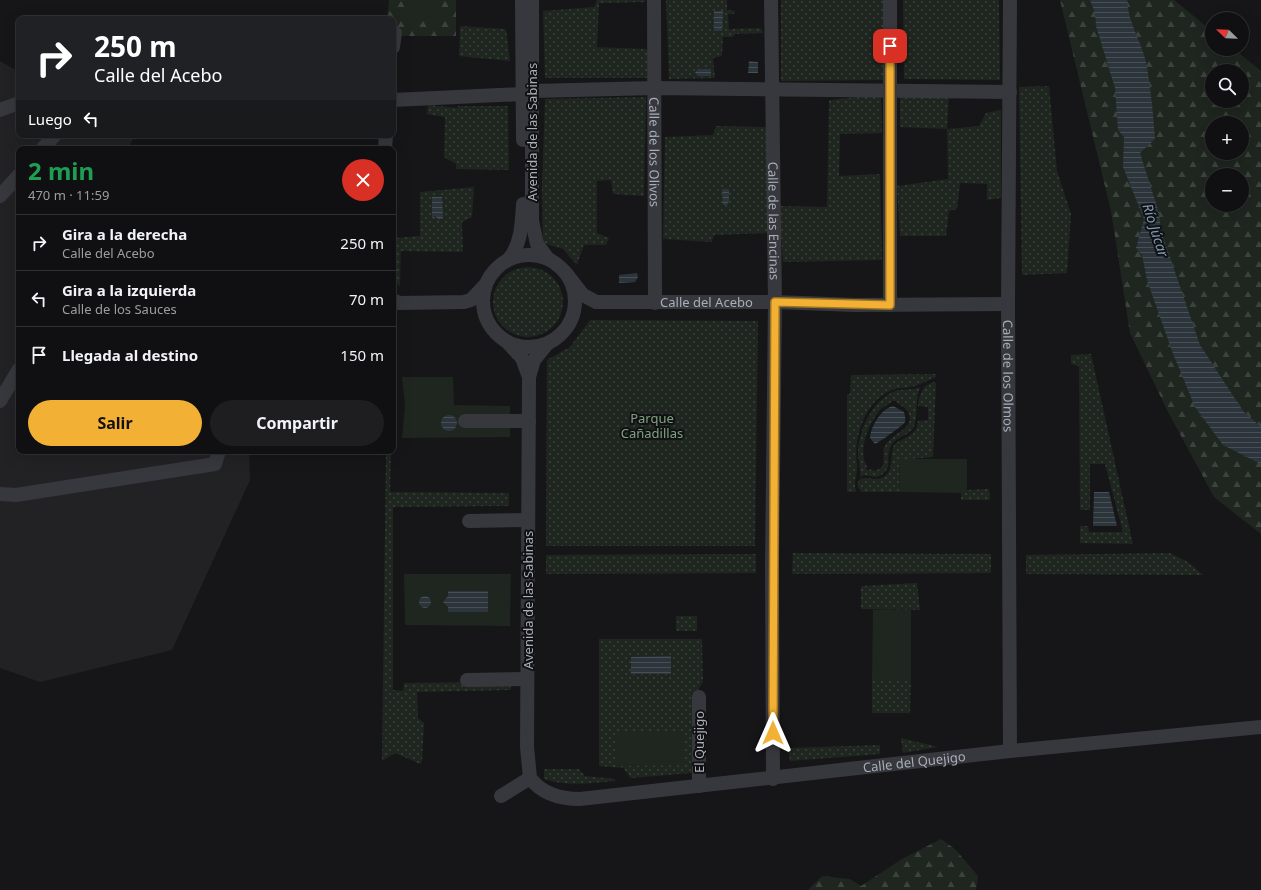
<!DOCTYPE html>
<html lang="es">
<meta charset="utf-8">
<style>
body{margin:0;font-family:"Noto Sans",sans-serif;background:#1e1e20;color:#f1f3f6;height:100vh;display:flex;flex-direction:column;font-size:15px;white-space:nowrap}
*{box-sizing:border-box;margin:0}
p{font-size:13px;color:#9c9d9f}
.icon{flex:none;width:22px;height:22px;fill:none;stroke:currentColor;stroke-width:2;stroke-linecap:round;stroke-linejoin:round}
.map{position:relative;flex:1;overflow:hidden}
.sheet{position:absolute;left:16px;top:146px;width:380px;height:308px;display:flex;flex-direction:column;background:#101012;border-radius:8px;box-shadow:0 4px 16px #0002,0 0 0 1px #303032}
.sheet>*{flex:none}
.banner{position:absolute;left:16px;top:16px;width:380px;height:122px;border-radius:8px;box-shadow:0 4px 16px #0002,0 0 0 1px #303032;background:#202124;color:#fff;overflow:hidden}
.needle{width:26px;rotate:293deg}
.buttons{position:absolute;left:1205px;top:12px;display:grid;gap:8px}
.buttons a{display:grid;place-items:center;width:44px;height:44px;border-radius:50%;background:#101012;box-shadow:0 4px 16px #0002,0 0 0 1px #303032;font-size:20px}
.pin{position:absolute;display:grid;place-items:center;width:34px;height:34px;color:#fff;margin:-17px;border-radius:8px;box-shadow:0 2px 6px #0006}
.me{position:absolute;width:44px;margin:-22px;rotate:0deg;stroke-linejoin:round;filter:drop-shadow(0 0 3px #0008)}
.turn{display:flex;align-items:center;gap:14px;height:84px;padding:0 12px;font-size:18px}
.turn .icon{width:52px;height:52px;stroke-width:2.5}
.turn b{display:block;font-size:28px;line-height:34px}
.then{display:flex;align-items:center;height:38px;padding:0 12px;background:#0003;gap:8px;font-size:15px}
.round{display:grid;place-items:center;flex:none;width:42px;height:42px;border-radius:21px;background:#1e1e20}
.headline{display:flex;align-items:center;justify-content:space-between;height:68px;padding:0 12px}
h1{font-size:24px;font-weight:700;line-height:30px;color:#1e9e55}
.cta{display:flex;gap:8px;margin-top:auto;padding:8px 12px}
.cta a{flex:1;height:46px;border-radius:24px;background:#f2b134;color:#111;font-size:16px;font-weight:700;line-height:46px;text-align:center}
.cta a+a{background:#1e1e20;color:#f1f3f6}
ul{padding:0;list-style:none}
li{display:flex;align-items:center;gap:12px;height:56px;padding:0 12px;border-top:1px solid #303032}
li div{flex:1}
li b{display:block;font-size:15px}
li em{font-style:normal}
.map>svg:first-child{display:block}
</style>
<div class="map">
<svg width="1261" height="890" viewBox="0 0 1261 890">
<defs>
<pattern id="green-dots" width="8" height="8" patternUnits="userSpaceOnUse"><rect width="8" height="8" fill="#1e261f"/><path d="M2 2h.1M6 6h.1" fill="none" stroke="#3c433d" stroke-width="1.8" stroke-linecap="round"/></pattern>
<pattern id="forest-firs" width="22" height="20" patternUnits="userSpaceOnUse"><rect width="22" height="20" fill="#1e261f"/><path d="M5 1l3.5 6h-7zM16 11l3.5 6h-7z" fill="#3c433d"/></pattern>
<pattern id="water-rules" width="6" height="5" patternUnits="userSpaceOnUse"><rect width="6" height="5" fill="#2c353c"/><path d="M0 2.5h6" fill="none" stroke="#485056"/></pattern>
</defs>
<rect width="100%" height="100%" fill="#161618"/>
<!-- built -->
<path fill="#222225" d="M0,61l19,11v63l116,1 -8,13h-108v302h230l1,29 -78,170 -132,32 -40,-14z"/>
<!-- green -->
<path fill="url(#green-dots)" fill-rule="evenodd" d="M597,0h48v2l-46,1 -2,44 50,2 2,29h-104l-2,-67 51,-4z
M666,0h61v10l8,1 -1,3h-6l1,15 29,-1 4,1 1,4 -28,1 -2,3h-10l-1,19 -9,2 2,20 -46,1z
M781,0h102v80l-102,1z
M903,0h96l1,80 -96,-1z
M460,26l46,3 4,32 -51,-5z
M1049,86l8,85 14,43 -4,59 -45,2 -3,-188z
M881,95l1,38 -42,1 -1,42 41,-2 2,86 -99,2 -4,-56 48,1 2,-107z
M949,95l-2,34 32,-3 7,-13 15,-3v88l-14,2v-16l-27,-1 -3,26 -8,2 -3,25h-46l-3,-50 51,-7 -1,-50 -47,-2v-30z
M646,97l-2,99 -31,-2 -2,-14 -14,1v52l12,5 -3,7h-22l-7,20 -14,-16 -20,-6 -1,-55 3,-89z
M428,105l30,3v-2h50l1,64 -53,-1v-5l-12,-7 1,-40 -18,-3z
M716,126l52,1v106l-54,2 -2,7 -49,-3 2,-102 48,-2z
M474,187l-2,30 -10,5 1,30 -62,-1 -1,35 -7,-4 1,-44 26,-2v-44z
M493 302a35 35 0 1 1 70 0a35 35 0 1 1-70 0Z
M590,320l168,1 -3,225h-209l1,-186 23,-13z
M1091,354l42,190 -53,-1v-17h8l1,6h34l-18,-68h-15v46h-10l-1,-144 -8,-2v-9z
M936,374v3c-8,3 -17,9 -26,10 -5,1 -10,0 -15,2 -30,9 -42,49 -38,76 1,9 -5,20 0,27h-10v-98h3l1,-19z
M933,382l3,1 -3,74 -34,3 1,32h-39l-4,-7 2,-5c6,-4 12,-1 18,-1 19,-2 12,-23 17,-34 9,-8 24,-9 24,-24l10,-1v-13l-10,-1 1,-8 5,-11z
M920,387c-5,12 -2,24 -5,36 -3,14 -19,12 -24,23 -7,12 5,24 -15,31l-12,-2 -4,2c1,-9 -2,-17 -2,-25 1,-23 14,-50 35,-60 7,-4 18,-1 27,-5zM892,401h4c2,4 8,5 11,9 11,19 -16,23 -22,36 -4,7 1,14 -3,21l-7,4 -5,-2 -1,2 -3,-2 1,-2c-10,-17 2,-44 13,-57 4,-4 10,-6 12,-9z
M386,451h5l-1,41 119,1v13l-116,1v183l10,1 1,-8 107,-1v8l-94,2 1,26 6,5 -2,39 -2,2 -25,-11 -13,8z
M989,489l1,11h-29v-7h6v-3z
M793,553l198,1v19l-199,1z
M1170,553l18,9 15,13 -177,-1v-19z
M756,554v19l-210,1v-19z
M917,583l3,27 -59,-1v-23z
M676,616h21v15h-21z
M599,639h103l1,43 -9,14 -2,77 -61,5 -8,-10 -24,-2z
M872,679h39l-1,34h-38z
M901,738l37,9 -35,6z
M880,745v9l-90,7 -2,-13z
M544,769h35l6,7 30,3v2c-25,2 -47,6 -71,-2z"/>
<!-- forest -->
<path fill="url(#forest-firs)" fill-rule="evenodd" d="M389,0h67v36h-58l-5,-4v-13h-6z
M1060,0h114l38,31v18h22l27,22v463l-47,-37 -46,-85 -38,-79 -19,-122zM1212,71h30v30h-30zM1212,123h30v30h-30zM1212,175h30v30h-30z
M941,839l14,10 23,27 -2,14h-168l14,-14 28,3 11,7 41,-27z"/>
<!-- pitch -->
<path fill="#1e261f" d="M405,0h34v21h-34z
M402,377h51l1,28 56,1v31l-108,1 3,-33z
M899,459h68v34l-67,-1z
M404,574h107l-1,52 -105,-1z
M873,610h38v69h-39z
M617,731h68v34l-68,1z"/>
<!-- water -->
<path fill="url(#water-rules)" d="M1090,0h37c1,22 14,41 19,62 5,26 7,51 9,77l-15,14 19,60 2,18 39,114 43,66 18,16v37l-38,-19 -28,-38 -23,-56 -25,-71 -5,-25 -6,-7 8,-29 -21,-52 1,-30 -6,-7 -3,-42 -19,-62 -1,-13z
M714,11h9l-1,20h-8z
M749,61l9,1v11h-10z
M698,69h13v7h-13l-3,-3z
M722,189h7v12l-2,4h-4z
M432,197h10l1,20 -4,3 -4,-4 -3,2z
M637,273l1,4 -3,5 -16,1v-8z
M893,406l11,6c1,4 2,7 1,10 -1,3 -27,21 -30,22l-5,-6c1,-12 11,-29 23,-32z
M441 423a8 8 0 1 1 16 0a8 8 0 1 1-16 0Z
M1094,492h15l8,34h-24z
M448,591h40v21h-40v-5l-5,-5 5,-6z
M419 602a6 6 0 1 1 12 0a6 6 0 1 1-12 0Z
M671,656v18h-40v-17z"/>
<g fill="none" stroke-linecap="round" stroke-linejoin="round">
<!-- minor -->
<g stroke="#37383d" stroke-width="14">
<path d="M522,0l1,140"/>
<path d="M532,0v221l5,23 11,15"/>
<path id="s1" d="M654,0l1,303"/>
<path id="s2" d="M771,0l4,302 -3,263 1,214"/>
<path d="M890,0v305"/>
<path id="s3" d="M1010,0l-2,304 2,447"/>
<path d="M393,47l2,-14"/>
<path d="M533,91l122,-3 355,4"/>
<path d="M393,100l129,-6"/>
<path d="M0,110l19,-7"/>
<path d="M42,149l13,-14"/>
<path d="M385,149l1,-14"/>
<path d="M0,196l19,-21"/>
<circle cx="529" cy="301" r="46"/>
<path d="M508,260c13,-14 14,-37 15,-56"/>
<path id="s4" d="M566,273l17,22 13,7h179l81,3 152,-1"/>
<path d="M393,300l6,3 65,-1 7,-2 14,-15"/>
<path d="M508,343l14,15 7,19"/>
<path id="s5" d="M547,344l-13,16 -5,17 -2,370 3,31c12,16 31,21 50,21l430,-48 251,-24"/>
<path d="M0,401l19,-32"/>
<path d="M465,421h64"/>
<path d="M0,494l16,1 199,-31 4,-13"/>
<path d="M469,521l59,-1"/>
<path d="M467,680l60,-1"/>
<path d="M699,697v89"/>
<path d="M501,796l29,-18"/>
</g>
</g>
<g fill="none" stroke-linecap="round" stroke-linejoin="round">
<defs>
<path id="route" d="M773,733l2,-431 115,3v-259"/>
</defs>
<!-- route casing -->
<use href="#route" stroke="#9d7322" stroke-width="10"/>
<!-- route -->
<use href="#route" stroke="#f2b134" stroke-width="7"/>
</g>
<g text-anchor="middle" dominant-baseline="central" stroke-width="4" stroke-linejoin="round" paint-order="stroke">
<!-- street labels -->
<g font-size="13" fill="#a8adb8" stroke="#111113">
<text transform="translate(532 132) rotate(-90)">Avenida de las Sabinas</text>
<text stroke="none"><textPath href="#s1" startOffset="152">Calle de los Olivos</textPath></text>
<text stroke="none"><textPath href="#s2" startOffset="221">Calle de las Encinas</textPath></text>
<text stroke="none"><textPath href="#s4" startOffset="153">Calle del Acebo</textPath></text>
<text stroke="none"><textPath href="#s3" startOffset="376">Calle de los Olmos</textPath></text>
<text transform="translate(528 600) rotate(-90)">Avenida de las Sabinas</text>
<text transform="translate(699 742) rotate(-90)">El Quejigo</text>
<text stroke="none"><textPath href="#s5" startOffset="832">Calle del Quejigo</textPath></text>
</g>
<!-- park labels -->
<g font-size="13" fill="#7fa381" stroke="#111113">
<text x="652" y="418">Parque<tspan x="652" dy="15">Cañadillas</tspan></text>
</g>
<!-- water labels -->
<g font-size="14" font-style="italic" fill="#7f9bb3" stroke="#111113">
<text transform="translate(1156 230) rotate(72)">Río Júcar</text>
</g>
</g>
</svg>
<div class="buttons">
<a><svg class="needle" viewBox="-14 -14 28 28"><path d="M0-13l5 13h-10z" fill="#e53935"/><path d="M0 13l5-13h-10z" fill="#9c9d9f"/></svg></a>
<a><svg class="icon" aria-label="search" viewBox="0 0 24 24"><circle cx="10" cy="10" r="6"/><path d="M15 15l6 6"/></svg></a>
<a>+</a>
<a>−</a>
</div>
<div class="pin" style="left:890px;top:46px;background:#d93025"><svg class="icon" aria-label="arrive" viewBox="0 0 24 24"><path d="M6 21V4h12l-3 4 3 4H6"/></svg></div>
<svg class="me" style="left:773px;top:733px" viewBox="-20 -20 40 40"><path d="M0-17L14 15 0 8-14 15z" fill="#f2b134" stroke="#fff" stroke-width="4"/></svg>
<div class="banner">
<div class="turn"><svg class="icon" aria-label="right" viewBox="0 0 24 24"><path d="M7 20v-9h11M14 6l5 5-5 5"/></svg><div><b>250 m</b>Calle del Acebo</div></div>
<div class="then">Luego<svg class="icon" aria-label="left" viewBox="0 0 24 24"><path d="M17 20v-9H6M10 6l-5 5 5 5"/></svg></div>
</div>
<section class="sheet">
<div class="headline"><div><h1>2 min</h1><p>470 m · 11:59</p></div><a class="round" style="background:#d93025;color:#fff"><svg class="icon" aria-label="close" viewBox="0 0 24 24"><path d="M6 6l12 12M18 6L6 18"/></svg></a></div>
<ul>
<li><svg class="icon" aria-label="right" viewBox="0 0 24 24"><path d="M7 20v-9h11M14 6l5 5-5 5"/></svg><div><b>Gira a la derecha</b><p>Calle del Acebo</p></div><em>250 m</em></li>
<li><svg class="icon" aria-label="left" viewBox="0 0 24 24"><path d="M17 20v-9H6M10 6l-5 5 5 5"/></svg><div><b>Gira a la izquierda</b><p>Calle de los Sauces</p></div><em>70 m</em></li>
<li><svg class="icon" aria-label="arrive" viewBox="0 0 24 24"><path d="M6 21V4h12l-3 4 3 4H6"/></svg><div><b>Llegada al destino</b></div><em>150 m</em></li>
</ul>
<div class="cta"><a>Salir</a><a>Compartir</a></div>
</section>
</div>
